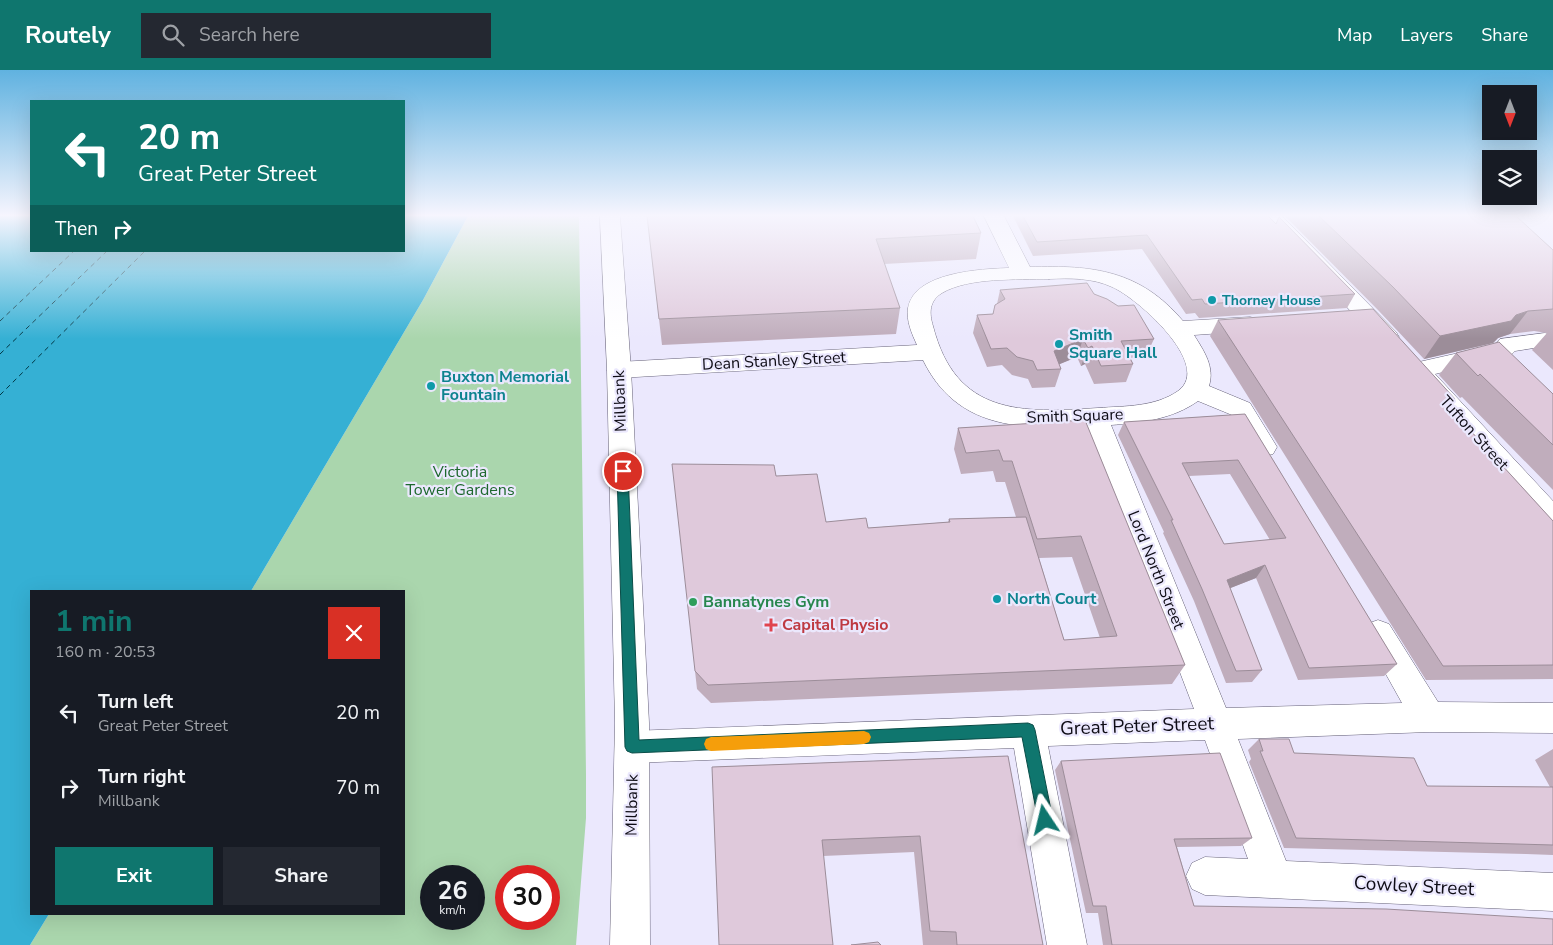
<!DOCTYPE html>
<meta charset="utf-8">
<style>
body{margin:0;font-family:"Nunito Sans",sans-serif;background:#242831;color:#f1f3f6;height:100vh;display:flex;flex-direction:column;font-size:19px;white-space:nowrap}
*{box-sizing:border-box;margin:0}
p{font-size:16px;color:#9ea1a6}
.icon{flex:none;width:28px;height:28px;fill:none;stroke:currentColor;stroke-width:2;stroke-linecap:round;stroke-linejoin:round}
.map{position:relative;flex:1;overflow:hidden}
.panel{position:absolute;left:30px;top:520px;width:375px;height:325px;display:flex;flex-direction:column;background:#171b24;border-radius:0px;box-shadow:0 5px 20px #0002}
.panel>*{flex:none}
.hud{position:absolute;left:30px;top:30px;width:375px;height:152px;border-radius:0px;box-shadow:0 5px 20px #0002;background:#0f766e;color:#fff;overflow:hidden}
.needle{width:32px;rotate:180deg}
.buttons{position:absolute;left:1482px;top:15px;display:grid;gap:10px}
.buttons a{display:grid;place-items:center;width:55px;height:55px;border-radius:0px;background:#171b24;box-shadow:0 5px 20px #0002;font-size:25px}
.speed{position:absolute;left:420px;top:795px;display:flex;gap:10px;font-size:25px;font-weight:700;text-align:center}
.speed>*{display:grid;place-content:center;width:65px;height:65px;border-radius:50%;background:#171b24;box-shadow:0 5px 20px #0002;line-height:1}
.speed small{font-size:12px;font-weight:400}
.speed .limit{border:8px solid #d22;background:#fff;color:#111}
.pin{position:absolute;display:grid;place-items:center;width:42px;height:42px;color:#fff;margin:-21px;border:2px solid #fff;border-radius:50%;box-shadow:0 1px 5px #0007}
.me{position:absolute;width:55px;margin:-28px;rotate:350deg;stroke-linejoin:round;filter:drop-shadow(0 0 4px #0008)}
.turn{display:flex;align-items:center;gap:18px;height:105px;padding:0 25px;font-size:22px}
.turn .icon{width:65px;height:65px;stroke-width:2.5}
.turn b{display:block;font-size:35px;line-height:42px}
.then{display:flex;align-items:center;height:48px;padding:0 25px;background:#0003;gap:10px;font-size:19px}
.round{display:grid;place-items:center;flex:none;width:52px;height:52px;border-radius:0px;background:#242831}
.summary{display:flex;align-items:center;justify-content:space-between;height:85px;padding:0 25px}
h1{font-size:30px;font-weight:700;line-height:38px;color:#0f766e}
.cta{display:flex;gap:10px;margin-top:auto;padding:10px 25px}
.cta a{flex:1;height:58px;border-radius:0px;background:#0f766e;color:#fff;font-size:20px;font-weight:700;line-height:58px;text-align:center}
.cta a+a{background:#242831;color:#f1f3f6}
ul{padding:0;list-style:none}
li{display:flex;align-items:center;gap:15px;height:75px;padding:0 25px}
li div{flex:1}
li b{display:block;font-size:19px}
li em{font-style:normal}
header{display:flex;align-items:center;gap:30px;box-sizing:border-box;height:70px;padding:0 25px;background:#0f766e;color:#fff}
header strong{font-size:24px}
nav{display:flex;gap:28px;margin-inline-start:auto;font-size:18px}
.search{width:350px;height:45px;background:#242831;display:flex;align-items:center;gap:12px;box-sizing:border-box;padding:0 18px;border-radius:0px;color:#9ea1a6;font-size:19px}
.map>svg:first-child{display:block}
</style>
<header>
<strong>Routely</strong>
<div class="search"><svg class="icon" aria-label="search" viewBox="0 0 24 24"><circle cx="10" cy="10" r="6"/><path d="M15 15l6 6"/></svg>Search here</div>
<nav><a>Map</a><a>Layers</a><a>Share</a></nav>
</header>
<div class="map">
<svg width="1553" height="875" viewBox="0 0 1553 875">
<rect width="100%" height="100%" fill="#ebe8fd"/>
<!-- green -->
<path fill="#aad6ad" fill-rule="evenodd" d="M468,146h111l7,558v44l-10,127h-546l19,-31h355v-323h-153l172,-291zM431,806h43v43h-43zM506,806h43v43h-43z"/>
<!-- water -->
<path fill="#35b0d4" d="M0,146h31v35h373v-35h64l-45,84 -172,291h-220v323h18l-19,31h-30z"/>
<g fill="none" stroke-linecap="round" stroke-linejoin="round">
<!-- ferry -->
<path stroke="#003644" stroke-width="1" stroke-dasharray="5 4" stroke-linecap="butt" d="M0,251l74,-70
M0,284l107,-103
M0,325l145,-144"/>
<defs>
<path id="minor" d="M984,146h20l26,51c63,-2 110,3 153,54l67,-4 8,2 3,5 -3,5 -8,2 -56,4c10,16 21,32 15,51l41,17 27,44 -4,7 -9,2 -9,-2 -23,-39 -34,-14c-25,18 -57,22 -87,24l115,283 176,-5 -39,-70 4,-9 11,-4 11,4 49,78 115,1v30l-124,-1 -191,7 48,122 267,12v38l-348,-16 -13,-6 -6,-13 6,-13 13,-6 43,2 -43,-119 -157,6 39,199h-40l-33,-197 -382,15 -12,-5 -5,-11 5,-11 12,-5 562,-22 -108,-283c-67,4 -130,2 -163,-66l-304,18 -8,-2 -4,-6 4,-6 8,-2 298,-17c-5,-11 -11,-24 -9,-37 6,-36 73,-39 101,-40zM1049,209c21,-1 44,-1 63,8 24,10 102,78 66,104 -23,16 -52,15 -80,17 -76,5 -142,8 -165,-82 -4,-13 -4,-25 9,-33 27,-16 75,-13 107,-14z
M1261,146h21l114,116 3,5 -3,5 -8,2 -8,-2z
M1545,263l8,2v10l-38,6 -5,5 -75,18 118,127v29l-10,-3 -137,-157 4,-6 84,-19 6,-6z"/>
<path id="primary" d="M600,146h20l11,154 18,353 1,222h-40l5,-222 -8,-353z"/>
</defs>
<!-- minor casing -->
<use href="#minor" stroke="#666279" stroke-width="1"/>
<!-- primary casing -->
<use href="#primary" stroke="#666279" stroke-width="1"/>
<!-- minor -->
<use href="#minor" fill="#fff" fill-rule="evenodd"/>
<!-- primary -->
<use href="#primary" fill="#fff" fill-rule="evenodd"/>
</g>
<!-- wall -->
<path fill="#c0adbc" fill-rule="evenodd" d="M647,146l334,17 -5,26 -92,5 16,44 -4,26 -234,11z
M1013,146h255l87,78 -8,14 -148,10 -4,-5 -9,1 -44,-65 -109,7z
M1285,146h231l37,34v120l-21,-20 15,-17 -13,-2 -24,3 -12,4 -5,5 -69,16 -46,-49z
M1000,220l94,4 60,45 -8,17 -16,2 3,6 -7,18 -32,2 -9,-20 -4,2 -4,-9 -18,7 2,5 -6,18 -23,1 -4,-9 -16,-4 -10,-10 -15,2 -14,-34 4,-18 16,-1 4,-10z
M1218,250l237,79 -6,8 104,114v158l-127,1 -216,-344z
M1456,283l97,41v96l-91,-93 -2,1 -21,-23z
M1245,344l152,250 -13,12 -86,4 -42,-102 -26,10 32,82 -10,12 -26,1 -32,-82 -31,-68 1,-1 -46,-97 6,-13zM1230,404l40,66 -46,4 -35,-68z
M1085,350l100,245 -13,19 -461,19 -14,-14 -2,-18 81,-195 50,46 42,6 80,-6 1,-3 67,-2 -11,-35h-9l-3,-11 -32,3 -7,-25 4,-21zM1072,487l28,81 -36,2 -25,-82z
M1259,669l35,14 133,33 123,1 -15,-27 18,-11v106l-27,-1 -242,-6 -35,-86 2,-3 -3,-9z
M1008,686l35,189h-120l-9,-93 -91,4 -111,-89z
M1061,691l191,77 -11,8 -64,1 17,59 359,39h-450l-5,-32h-12l-31,-143z"/>
<!-- shaded-wall -->
<path fill="#9c8d99" d="M1528,241l-18,23 -12,4 -5,5 -69,16 16,-23 76,-21z
M1083,269l-6,18 -29,12 6,-18z
M1092,276l-7,18 -4,2 7,-18z
M1265,495l-9,13 -38,15 9,-13z"/>
<!-- building -->
<path fill="#dfc9db" stroke="#9c8d99" fill-rule="evenodd" d="M647,146h326l8,17 -105,6 24,69 -241,11z
M1023,146h245l8,8 3,-7 76,77 -150,10 -3,-5 -10,1 -45,-65 -110,7z
M1319,146h197l37,34v59l-25,2 -12,4 -5,6 -71,15 -47,-49z
M1087,213l7,11 13,5 11,7 16,-1 20,34 -33,2 12,23 -32,2 -9,-20 -4,2 -5,-9 -29,12 7,18 -24,1 -4,-9 -16,-4 -10,-9 -16,1 -14,-34 16,-1 2,-9 10,-6 -5,-9z
M1373,239l82,90 -7,7 105,115v144l-110,1 -225,-346z
M1499,272l54,52v51l-73,-71 -2,2 -22,-23z
M1245,344l152,250 -88,4 -44,-103 -38,15 35,90 -26,1 -34,-82 -31,-69h2l-49,-98zM1238,390l48,78 -62,6 -42,-81z
M1085,350l100,245 -477,20 -13,-14 -23,-207 102,1 2,11 41,-2 9,48 40,-4 2,10 82,-6 -1,-3 77,-2 38,123 53,-4 -36,-100 -44,3 -25,-78h-9l-4,-11 -33,3 -8,-25z
M1259,669h30l5,14 120,5 13,28 126,1v58l-257,-7 -36,-87h3z
M1220,683l32,85 -78,1 20,67 192,3 167,10v26h-441l-6,-39h-13l-32,-145z
M1008,686l35,189h-86l-1,-13 -26,-1 -10,-95 -98,4 11,105h-114l-7,-178z
M878,872l3,3h-30z"/>
<!-- sky -->
<linearGradient id="sky" x2="0" y2="1"><stop stop-color="#60b2e0"/><stop offset="0.54" stop-color="#f6f5fe"/><stop offset="1" stop-color="#f6f5fe" stop-opacity="0"/></linearGradient>
<rect width="1553" height="269" fill="url(#sky)"/>
<!-- route -->
<path fill="#0f766e" stroke="#0a4d48" d="M623,397l5,4 11,269 389,-17 5,2 2,5 18,90 -3,5 -5,2 -5,-2 -2,-5 -16,-83 -390,16 -5,-2 -2,-4 -8,-276z"/>
<!-- slow -->
<path fill="#f59e0b" d="M864,661l5,2 2,4 -2,5 -5,2 -153,7 -5,-2 -2,-5 2,-5 5,-2z"/>
<!-- markers -->
<g fill="#0f9aa8" stroke="#ebe8fd" stroke-width="2">
<circle cx="1212" cy="230" r="5"/>
<circle cx="1059" cy="274" r="5"/>
<circle cx="431" cy="316" r="5"/>
<circle cx="997" cy="529" r="5"/>
</g>
<circle fill="#2e9e5b" stroke="#ebe8fd" stroke-width="2" cx="693" cy="532" r="5"/>
<path fill="#e0444e" stroke="#ebe8fd" stroke-width="2" d="M768.5 547.5h5v5h5v5h-5v5h-5v-5h-5v-5h5z"/>
<g text-anchor="middle" dominant-baseline="central" stroke-width="4.5" stroke-linejoin="round" paint-order="stroke">
<!-- far-culture labels -->
<g font-size="14" font-weight="bold" fill="#0d838f" stroke="#ebe8fd" text-anchor="start">
<text x="1222" y="230">Thorney House</text>
</g>
<!-- culture labels -->
<g font-size="16" font-weight="bold" fill="#0d838f" stroke="#ebe8fd" text-anchor="start">
<text x="1069" y="265">Smith<tspan x="1069" dy="18">Square Hall</tspan></text>
<text x="441" y="307">Buxton Memorial<tspan x="441" dy="18">Fountain</tspan></text>
<text x="1007" y="529">North Court</text>
</g>
<!-- street labels -->
<g font-size="16" fill="#0e0c15" stroke="#ebe8fd">
<text transform="translate(774 291) rotate(-3)">Dean Stanley Street</text>
<text transform="translate(620 331) rotate(-92)">Millbank</text>
<text transform="translate(1075 346) rotate(-2)">Smith Square</text>
<text transform="translate(1474 363) rotate(48)">Tufton Street</text>
<text transform="translate(1156 500) rotate(68)">Lord North Street</text>
<text transform="translate(632 735) rotate(-89)">Millbank</text>
</g>
<!-- park labels -->
<g font-size="16" fill="#1d682d" stroke="#ebe8fd">
<text x="460" y="402">Victoria<tspan x="460" dy="18">Tower Gardens</tspan></text>
</g>
<!-- leisure labels -->
<g font-size="16" font-weight="bold" fill="#27864d" stroke="#ebe8fd" text-anchor="start">
<text x="703" y="532">Bannatynes Gym</text>
</g>
<!-- health labels -->
<g font-size="16" font-weight="bold" fill="#be3a42" stroke="#ebe8fd" text-anchor="start">
<text x="782" y="555">Capital Physio</text>
</g>
<!-- near-street labels -->
<g font-size="19" fill="#0e0c15" stroke="#ebe8fd">
<text transform="translate(1137 656) rotate(-2)">Great Peter Street</text>
<text transform="translate(1414 816) rotate(3)">Cowley Street</text>
</g>
</g>
</svg>
<div class="buttons">
<a><svg class="needle" viewBox="-14 -14 28 28"><path d="M0-13l5 13h-10z" fill="#e53935"/><path d="M0 13l5-13h-10z" fill="#9ea1a6"/></svg></a>
<a><svg class="icon" aria-label="layers" viewBox="0 0 24 24"><path d="M12 4l9 5-9 5-9-5zM3 14l9 5 9-5"/></svg></a>
</div>
<div class="speed"><div>26<small>km/h</small></div><div class="limit">30</div></div>
<div class="pin" style="left:623px;top:401px;background:#d93025"><svg class="icon" aria-label="arrive" viewBox="0 0 24 24"><path d="M6 21V4h12l-3 4 3 4H6"/></svg></div>
<svg class="me" style="left:1045px;top:750px" viewBox="-20 -20 40 40"><path d="M0-17L14 15 0 8-14 15z" fill="#0f766e" stroke="#fff" stroke-width="4"/></svg>
<div class="hud">
<div class="turn"><svg class="icon" aria-label="left" viewBox="0 0 24 24"><path d="M17 20v-9H6M10 6l-5 5 5 5"/></svg><div><b>20 m</b>Great Peter Street</div></div>
<div class="then">Then<svg class="icon" aria-label="right" viewBox="0 0 24 24"><path d="M7 20v-9h11M14 6l5 5-5 5"/></svg></div>
</div>
<section class="panel">
<div class="summary"><div><h1>1 min</h1><p>160 m · 20:53</p></div><a class="round" style="background:#d93025;color:#fff"><svg class="icon" aria-label="close" viewBox="0 0 24 24"><path d="M6 6l12 12M18 6L6 18"/></svg></a></div>
<ul>
<li><svg class="icon" aria-label="left" viewBox="0 0 24 24"><path d="M17 20v-9H6M10 6l-5 5 5 5"/></svg><div><b>Turn left</b><p>Great Peter Street</p></div><em>20 m</em></li>
<li><svg class="icon" aria-label="right" viewBox="0 0 24 24"><path d="M7 20v-9h11M14 6l5 5-5 5"/></svg><div><b>Turn right</b><p>Millbank</p></div><em>70 m</em></li>
</ul>
<div class="cta"><a>Exit</a><a>Share</a></div>
</section>
</div>
